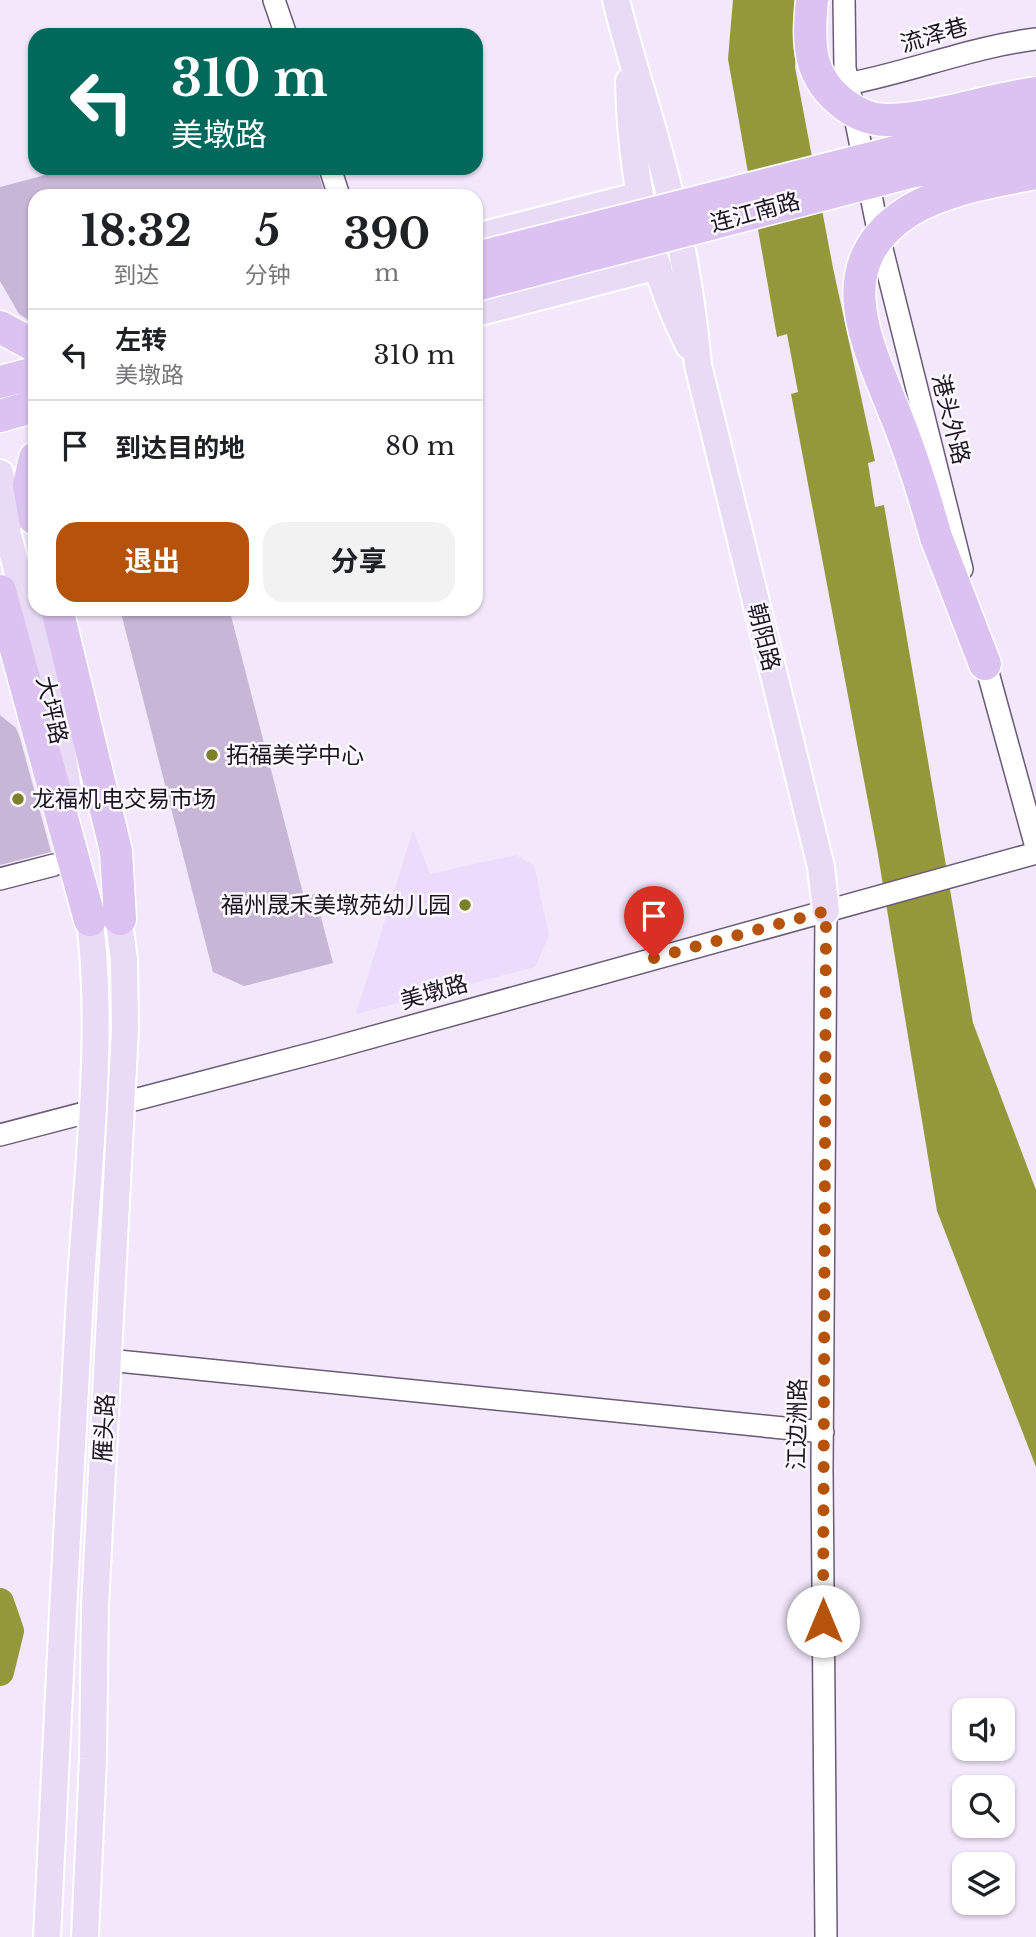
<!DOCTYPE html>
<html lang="zh">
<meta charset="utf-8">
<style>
body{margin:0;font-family:"Libre Baskerville","Noto Sans SC",serif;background:#f2f2f2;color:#202124;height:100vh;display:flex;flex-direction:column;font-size:26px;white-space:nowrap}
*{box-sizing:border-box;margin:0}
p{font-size:23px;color:#757577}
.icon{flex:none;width:38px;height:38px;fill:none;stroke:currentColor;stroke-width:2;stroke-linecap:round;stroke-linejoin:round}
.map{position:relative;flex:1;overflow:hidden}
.panel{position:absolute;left:28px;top:189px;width:455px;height:427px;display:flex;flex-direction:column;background:#fff;border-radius:21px;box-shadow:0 2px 5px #0004}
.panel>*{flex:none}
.guide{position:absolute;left:28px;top:28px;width:455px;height:147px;border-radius:21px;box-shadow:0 2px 5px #0004;background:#00695c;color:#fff;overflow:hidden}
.fabs{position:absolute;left:952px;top:1698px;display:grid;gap:14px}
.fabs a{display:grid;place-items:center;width:63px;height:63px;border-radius:14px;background:#fff;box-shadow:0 2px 5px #0004;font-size:35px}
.pin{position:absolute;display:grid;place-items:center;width:60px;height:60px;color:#fff;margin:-72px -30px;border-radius:50% 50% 50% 0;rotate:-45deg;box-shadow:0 0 7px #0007}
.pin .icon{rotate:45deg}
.me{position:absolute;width:77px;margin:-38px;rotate:0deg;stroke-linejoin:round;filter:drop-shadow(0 0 5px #0008)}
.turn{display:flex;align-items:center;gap:24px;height:147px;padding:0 28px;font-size:32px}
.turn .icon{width:91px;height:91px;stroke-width:2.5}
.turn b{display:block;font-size:49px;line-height:60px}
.eta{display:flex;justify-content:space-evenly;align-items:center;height:119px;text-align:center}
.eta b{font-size:42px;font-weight:700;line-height:49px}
.cta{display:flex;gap:14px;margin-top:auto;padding:14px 28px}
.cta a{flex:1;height:80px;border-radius:21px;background:#b45309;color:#fff;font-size:28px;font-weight:700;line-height:80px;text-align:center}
.cta a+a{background:#f2f2f2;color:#202124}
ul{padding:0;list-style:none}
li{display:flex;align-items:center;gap:21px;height:91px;padding:0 28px;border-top:2px solid #e0e0e0}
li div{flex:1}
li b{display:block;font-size:26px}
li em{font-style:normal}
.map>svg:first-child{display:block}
</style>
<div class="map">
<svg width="1036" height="1937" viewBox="0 0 1036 1937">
<rect width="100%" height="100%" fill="#f2e7fb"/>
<!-- built -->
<path fill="#eddbfb" d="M413,830l17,44 86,-19 18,10 15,71 -14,31 -179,47z"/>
<!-- water -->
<path fill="#95983a" d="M733,0h69l-7,67 38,201 42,193 -7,2 7,44 9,-2 89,518 63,167v277l-99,-256 -60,-362 -86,-455 7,-2 -11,-58 -10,3 -49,-278z"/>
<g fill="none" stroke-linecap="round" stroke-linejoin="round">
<!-- river -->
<path stroke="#95983a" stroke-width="28" d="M0,1602l10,29 -10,41"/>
</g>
<!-- building -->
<path fill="#c8b6d6" d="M72,168h245l8,28h-290v128l-16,-10 -19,-33v-94z
M120,609h98l2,6 10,-3 74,285 11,-3 18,69 -89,23 -31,-14z
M0,715l16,13 4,10 31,114 -51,13z"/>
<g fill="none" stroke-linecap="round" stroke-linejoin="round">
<defs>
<path id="minor" d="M274,0l12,35
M844,0l1,68 36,177 81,324
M847,84c64,-12 124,-37 189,-45
M330,168l9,28
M982,651l54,196
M0,879l54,-14
M826,911l-4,559 4,467
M0,1135l329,-86 707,-196
M108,1360l715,72"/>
<path id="major" d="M616,0c13,54 31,106 45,160 18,66 31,136 37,205l123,502 5,44
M629,81c2,90 19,184 60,265
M476,237l164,-42
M476,313l182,-47
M0,473l12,46
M0,504l58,224 12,73
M47,1937c10,-213 21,-427 33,-640 7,-125 27,-273 7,-396
M85,1937l8,-178 2,-153 30,-577 -1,-69 -8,-60"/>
<path id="highway" d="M0,327l35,19
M0,382l35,-9
M0,416l35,-10
M35,458l-6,27 6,34
M936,537l49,127
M0,591l90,329
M57,609l59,242 4,68"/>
</defs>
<!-- minor casing -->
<use href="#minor" stroke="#6a5a76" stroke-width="24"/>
<!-- major casing -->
<use href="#major" stroke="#fff" stroke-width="30"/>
<!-- highway casing -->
<use href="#highway" stroke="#fff" stroke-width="35"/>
<!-- minor -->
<use href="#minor" stroke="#fff" stroke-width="21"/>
<!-- major -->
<use href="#major" stroke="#e9daf6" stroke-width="26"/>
<!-- highway -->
<use href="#highway" stroke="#dbc2f0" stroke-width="32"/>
<defs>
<path id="highway-bridge" d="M812,0c-4,43 -5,77 33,105 12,9 29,16 44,15 49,-2 98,-20 147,-27
M476,258l427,-108 133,-25
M476,285l434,-113 126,-23
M936,537c-11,-39 -23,-78 -38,-116 -28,-73 -76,-155 11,-210 36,-22 86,-30 127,-38"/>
</defs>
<!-- highway-bridge casing -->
<use href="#highway-bridge" stroke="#fff" stroke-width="35" stroke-linecap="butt"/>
<!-- highway-bridge -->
<use href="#highway-bridge" stroke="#dbc2f0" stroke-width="32"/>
</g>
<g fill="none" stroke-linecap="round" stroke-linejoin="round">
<!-- route -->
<path stroke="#b45309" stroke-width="12" stroke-dasharray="0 21.6" d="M654,958l172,-47 -3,710"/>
</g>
<!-- markers -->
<g fill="#7d7f29" stroke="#fbf8fe" stroke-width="2.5">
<circle cx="212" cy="755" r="7"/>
<circle cx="18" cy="799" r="7"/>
<circle cx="465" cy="905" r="7"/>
</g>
<g text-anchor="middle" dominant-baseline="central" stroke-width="5" stroke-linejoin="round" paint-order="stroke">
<!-- street labels -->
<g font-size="23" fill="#1d1622" stroke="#fbf8fe">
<text transform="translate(934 35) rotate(-16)">流泽巷</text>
<text transform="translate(755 212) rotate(-15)">连江南路</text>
<text transform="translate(951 419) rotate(76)">港头外路</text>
<text transform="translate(764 637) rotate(76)">朝阳路</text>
<text transform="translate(52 710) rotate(77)">大坪路</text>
<text transform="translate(434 992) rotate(-16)">美墩路</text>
<text transform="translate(797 1424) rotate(-89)">江边洲路</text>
<text transform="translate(104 1428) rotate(-87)">雁头路</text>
</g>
<!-- poi labels -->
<g font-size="23" fill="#1d1622" stroke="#fbf8fe" text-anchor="start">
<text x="226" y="755">拓福美学中心</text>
<text x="32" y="799">龙福机电交易市场</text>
<text x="451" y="905" text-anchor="end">福州晟禾美墩苑幼儿园</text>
</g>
</g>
</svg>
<div class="fabs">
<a><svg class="icon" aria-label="sound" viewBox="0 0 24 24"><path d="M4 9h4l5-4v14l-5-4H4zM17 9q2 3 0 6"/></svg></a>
<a><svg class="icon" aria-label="search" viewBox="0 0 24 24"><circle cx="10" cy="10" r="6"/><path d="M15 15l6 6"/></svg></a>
<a><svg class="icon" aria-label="layers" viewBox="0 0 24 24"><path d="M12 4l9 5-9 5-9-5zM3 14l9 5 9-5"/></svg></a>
</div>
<div class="pin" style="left:654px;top:958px;background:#d93025"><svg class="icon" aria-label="arrive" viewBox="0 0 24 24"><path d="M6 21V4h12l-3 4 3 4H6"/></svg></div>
<svg class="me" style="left:823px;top:1621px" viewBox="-20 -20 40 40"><circle r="19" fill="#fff"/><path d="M0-13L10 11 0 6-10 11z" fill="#b45309"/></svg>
<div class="guide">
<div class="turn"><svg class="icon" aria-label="left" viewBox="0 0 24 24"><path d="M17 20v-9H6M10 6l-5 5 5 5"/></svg><div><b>310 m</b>美墩路</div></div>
</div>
<section class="panel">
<div class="eta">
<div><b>18:32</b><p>到达</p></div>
<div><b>5</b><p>分钟</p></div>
<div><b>390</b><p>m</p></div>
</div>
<ul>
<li><svg class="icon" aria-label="left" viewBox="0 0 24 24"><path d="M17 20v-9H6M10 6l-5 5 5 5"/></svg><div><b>左转</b><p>美墩路</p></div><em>310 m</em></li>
<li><svg class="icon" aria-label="arrive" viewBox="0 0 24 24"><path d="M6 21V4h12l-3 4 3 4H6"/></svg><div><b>到达目的地</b></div><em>80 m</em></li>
</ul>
<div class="cta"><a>退出</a><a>分享</a></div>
</section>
</div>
